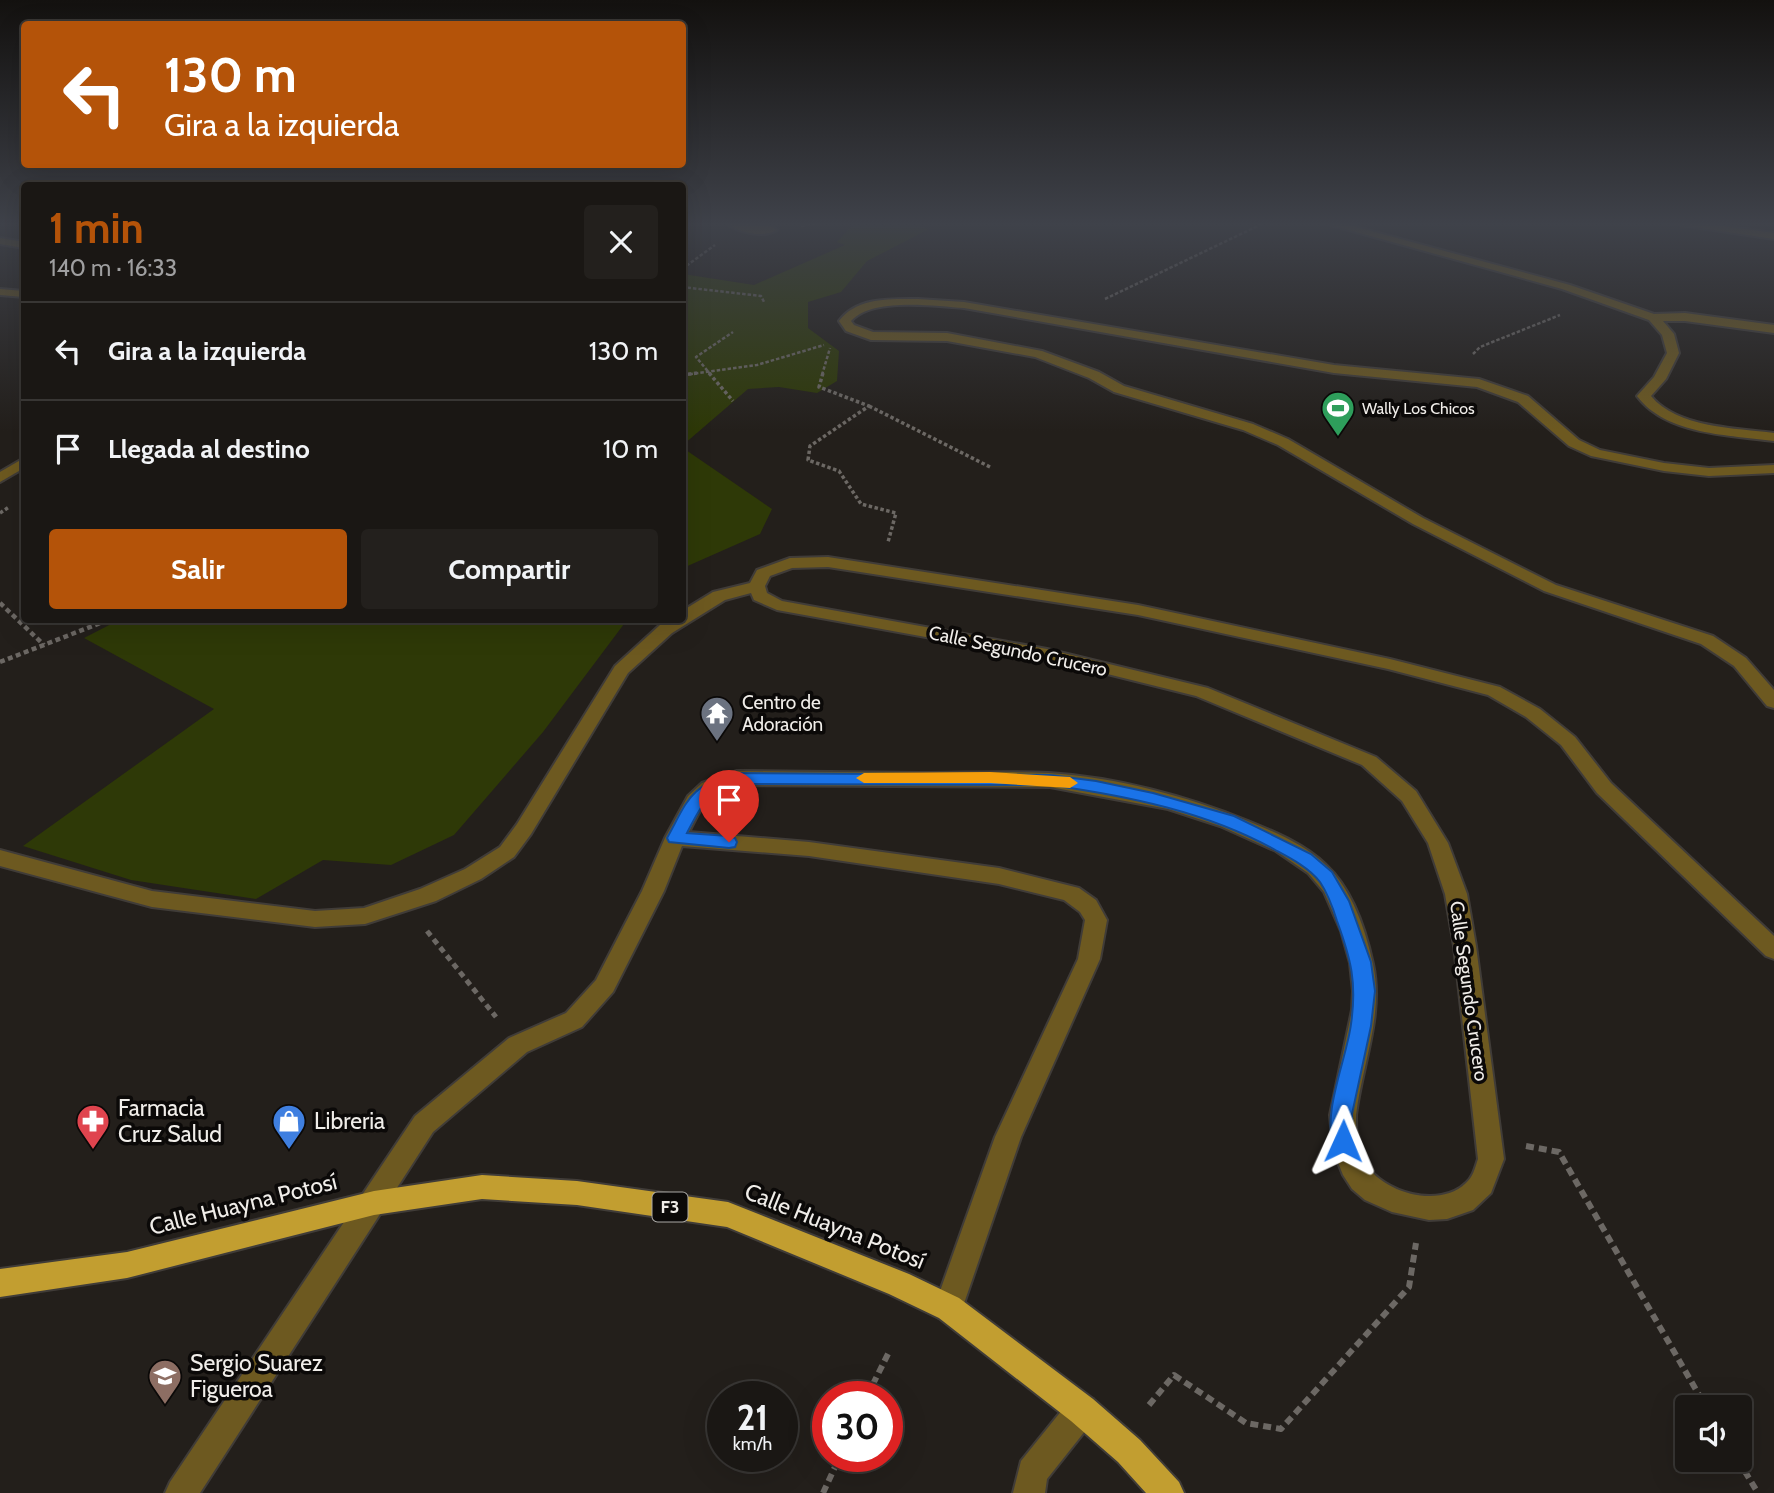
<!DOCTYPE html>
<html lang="es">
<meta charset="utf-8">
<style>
body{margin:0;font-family:Cabin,sans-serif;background:#23201d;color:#f1f3f6;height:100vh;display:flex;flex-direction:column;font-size:26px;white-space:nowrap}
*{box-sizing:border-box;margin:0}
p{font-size:23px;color:#9f9fa0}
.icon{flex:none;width:38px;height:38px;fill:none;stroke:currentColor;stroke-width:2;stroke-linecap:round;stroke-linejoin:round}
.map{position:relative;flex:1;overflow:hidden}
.side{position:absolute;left:21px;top:182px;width:665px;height:441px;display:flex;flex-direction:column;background:#1a1714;border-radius:7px;box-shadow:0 7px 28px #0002,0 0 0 2px #383634}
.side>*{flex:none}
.banner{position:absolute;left:21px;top:21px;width:665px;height:147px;border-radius:7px;box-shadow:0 7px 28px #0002,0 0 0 2px #383634;background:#b45309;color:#fff;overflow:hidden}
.tools{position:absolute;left:1675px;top:1395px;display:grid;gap:14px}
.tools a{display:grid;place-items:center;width:77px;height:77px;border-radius:7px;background:#1a1714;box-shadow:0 7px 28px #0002,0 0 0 2px #383634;font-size:35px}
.speed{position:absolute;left:707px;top:1381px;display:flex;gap:14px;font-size:35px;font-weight:700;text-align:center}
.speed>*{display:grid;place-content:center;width:91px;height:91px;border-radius:50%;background:#1a1714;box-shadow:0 7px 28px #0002,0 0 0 2px #383634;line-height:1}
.speed small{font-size:18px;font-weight:400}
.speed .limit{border:10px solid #d22;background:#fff;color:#111}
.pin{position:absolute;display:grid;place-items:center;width:60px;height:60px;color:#fff;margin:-72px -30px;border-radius:50% 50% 50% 0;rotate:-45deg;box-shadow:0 0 7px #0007}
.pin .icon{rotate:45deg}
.me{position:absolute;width:77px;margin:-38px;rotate:1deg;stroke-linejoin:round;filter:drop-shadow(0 0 5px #0008)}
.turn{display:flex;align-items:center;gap:24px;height:147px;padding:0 28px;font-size:32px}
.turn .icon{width:91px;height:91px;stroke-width:2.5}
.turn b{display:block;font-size:49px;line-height:60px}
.round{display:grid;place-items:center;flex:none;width:74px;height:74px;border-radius:7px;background:#23201d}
.summary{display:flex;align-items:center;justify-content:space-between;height:119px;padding:0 28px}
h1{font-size:42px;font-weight:700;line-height:52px;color:#b45309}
.cta{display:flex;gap:14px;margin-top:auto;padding:14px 28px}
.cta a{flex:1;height:80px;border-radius:7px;background:#b45309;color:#fff;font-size:28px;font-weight:700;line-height:80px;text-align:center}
.cta a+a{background:#23201d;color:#f1f3f6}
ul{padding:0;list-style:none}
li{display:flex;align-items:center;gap:21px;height:98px;padding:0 28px;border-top:2px solid #383634}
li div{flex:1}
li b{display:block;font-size:26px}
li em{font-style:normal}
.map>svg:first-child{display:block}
</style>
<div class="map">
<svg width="1774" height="1493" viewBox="0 0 1774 1493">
<rect width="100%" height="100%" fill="#231f1b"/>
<!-- green -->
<path fill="#2e3907" d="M861,222h65l-8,4 11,3 -62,32 -26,31 -33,10v26l31,23 -2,30 -20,12 -38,-6 -31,2 -65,56v-171l71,11 91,-40 -8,-3 13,-14z
M683,448l89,61 -12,25 -77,34z
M119,620h508l-84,112 -89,103 -63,30 -68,-5 -67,39 -125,-19 -108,-34 191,-137 -130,-71z"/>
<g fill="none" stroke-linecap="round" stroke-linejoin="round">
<defs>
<path id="service" d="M24,458v10l-24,14v-10z"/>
<path id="minor" d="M726,222l46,5 5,3c-13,8 -40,3 -51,-8z
M1320,222h18l232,63 84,29 31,-1 89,12v8l-89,-12h-22l11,13 5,19 -13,26 -15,17c26,32 85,32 123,37v8c-44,-6 -108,-6 -137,-45l17,-19 13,-24 -5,-18 -13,-15 -87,-31z
M1661,222h32l81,11v6z
M0,238l24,4v6l-24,-4z
M0,289l24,2v6l-24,-2z
M918,299l46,3 370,63 145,14 49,17 51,44 21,10 64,13 45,5 65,-3v8l-65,3 -45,-5 -73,-15 -22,-10 -51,-44 -41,-15 -143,-14 -370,-65c-29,-2 -92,-11 -113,13l3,4 19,7 74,1 95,18 57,21 25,14 129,38 35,15 135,79 133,67 157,51 33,22 28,32v18l-7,-2 -33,-40 -33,-22 -157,-53 -131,-67 -135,-79 -35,-15 -129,-38 -25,-14 -54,-21 -88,-16 -76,-1 -25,-9 -7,-10c18,-24 52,-22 79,-22z
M828,557l310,48 252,54 110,28 40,22 35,28 36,46 163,153v23l-8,-3 -169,-163 -36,-48 -35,-28 -38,-22 -100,-26 -250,-54 -310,-48 -36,1 -22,8 -5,10 2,7 15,8 265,48 161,39 168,69 40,34 32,52 19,51 9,52 28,213 -13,34 -18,17 -26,9 -18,1 -37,-8 -27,-12 -13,-11 -9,-14 -10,-25 -3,-35 22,-105 1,-19 -3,-28 -9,-32 -17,-39 -16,-19 -32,-22 -56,-25 -52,-17 -118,-22 -311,-2c-33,11 -35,17 -50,47l120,10 190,26 80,20 17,12 11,20 -7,39 -79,178 -62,181 -10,4 -10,-4 -5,-10 61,-171 83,-178 7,-39 -5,-8 -16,-12 -65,-16 -190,-28 -127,-10 -18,45 -51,101 -31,35 -55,25 -94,80 -233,361h-35l5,-11 245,-366 94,-78 57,-25 30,-33 46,-89 23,-53 23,-42 14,-13 35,-12c62,1 123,1 185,2 42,0 85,-2 127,0 66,4 138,23 199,48 27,11 58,24 78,44 26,24 40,66 47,99 11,51 -11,101 -17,151 0,16 0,34 9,48 18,30 74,46 101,20 7,-6 9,-15 12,-24l-24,-213 -9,-52 -17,-51 -26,-42 -40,-36 -166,-69 -149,-37 -270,-49 -23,-10 -3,-7 -26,7 -53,33 -44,40 -97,161 -17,23 -33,22 -45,22 -71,23 -50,3 -163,-20 -152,-41v-16l152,41 163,20 49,-3 56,-19 45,-20 35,-22 17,-23 98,-158 45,-41 10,-5h12v-9l31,-19 37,-9 7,-13 33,-12z
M1082,1395l11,4 4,11 -4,11 -46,58 -2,14h-32l8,-32 50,-62z"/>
<path id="trunk" d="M482,1175l95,6 151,21 181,72 50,24 134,101 47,41 39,42 5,11h-38l-28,-31 -47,-41 -132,-103 -50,-24 -162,-67 -150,-22 -95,-6 -108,16 -247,63 -127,19v-28l127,-17 247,-61z"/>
</defs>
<!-- service casing -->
<use href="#service" stroke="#403c38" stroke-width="4"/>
<!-- minor casing -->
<use href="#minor" stroke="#403c38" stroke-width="4"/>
<!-- trunk casing -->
<use href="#trunk" stroke="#403c38" stroke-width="4"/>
<!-- path-far4 -->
<path stroke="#6c6864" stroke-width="2.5" stroke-dasharray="3.5 2" stroke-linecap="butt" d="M801,226l25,-4
M682,269l33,-24
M682,287l79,9 3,6
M1105,299l161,-77
M1473,354l7,-7 80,-32
M684,375l73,-10 67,-20
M711,375l-15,-18 37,-25
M822,375l8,-27"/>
<!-- path-far3 -->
<path stroke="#6c6864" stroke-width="3.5" stroke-dasharray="3.5 2.5" stroke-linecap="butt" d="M709,373l24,28
M823,373l-4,14 50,19 -59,40 -2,14 31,11 22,33 35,9 -8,29
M682,375l15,-2
M869,406l123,62
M0,513l9,-6"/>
<!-- path-far2 -->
<path stroke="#6c6864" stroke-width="4.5" stroke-dasharray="5 3.5" stroke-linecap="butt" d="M0,603l44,42
M0,662l108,-42"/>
<!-- path-far1 -->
<path stroke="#6c6864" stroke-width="5" stroke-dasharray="6 4.5" stroke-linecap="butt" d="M427,931l69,86"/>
<!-- path -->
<path stroke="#6c6864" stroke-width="6" stroke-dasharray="8 5" stroke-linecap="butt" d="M1526,1146l33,6 147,255
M867,1396l22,-44
M1149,1405l25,-30 72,48 35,6 128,-142 7,-44
M1738,1460l20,33
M823,1493l17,-37"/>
<!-- service -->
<use href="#service" fill="#6d5920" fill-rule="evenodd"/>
<!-- minor -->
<use href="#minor" fill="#6d5920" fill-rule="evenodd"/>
<!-- trunk -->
<use href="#trunk" fill="#c29e30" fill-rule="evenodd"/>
</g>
<!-- sky -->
<linearGradient id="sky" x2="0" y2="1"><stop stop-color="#13110f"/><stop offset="0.52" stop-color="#3f424a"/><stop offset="1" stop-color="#3f424a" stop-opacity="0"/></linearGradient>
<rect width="1774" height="431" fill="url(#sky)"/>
<!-- route -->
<path fill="#1a73e8" stroke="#114b97" stroke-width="2" d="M737,773l313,2 46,6 57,12 81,23 77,38 21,18 17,29 22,61 4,29 -4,35 -19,88 1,27 -3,7 -7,3 -8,-3c-15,-31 12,-90 16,-124 6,-41 0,-65 -14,-103 -4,-13 -9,-27 -17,-39 -11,-14 -28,-23 -43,-31 -69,-39 -149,-55 -227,-66l-312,-1c-34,11 -35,19 -51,49l42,3 6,2 2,4 -2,5 -6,1 -60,-6 -2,-4c22,-40 22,-52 70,-65z"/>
<!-- slow -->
<path fill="#f59e0b" d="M990,772l80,5 8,6 -8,5 -80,-5h-126l-8,-5 8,-5z"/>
<!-- icons -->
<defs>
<symbol id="stadium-pin" viewBox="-11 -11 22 30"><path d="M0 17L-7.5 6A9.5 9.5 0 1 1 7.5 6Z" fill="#2e9e5b" stroke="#0b0908"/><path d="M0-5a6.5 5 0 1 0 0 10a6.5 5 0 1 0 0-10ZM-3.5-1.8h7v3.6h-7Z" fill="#fff"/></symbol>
<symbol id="temple-pin" viewBox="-11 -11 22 30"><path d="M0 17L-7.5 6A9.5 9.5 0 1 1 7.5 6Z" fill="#6b7280" stroke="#0b0908"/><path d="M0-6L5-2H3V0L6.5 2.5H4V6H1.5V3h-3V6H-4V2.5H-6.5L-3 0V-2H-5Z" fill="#fff"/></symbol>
<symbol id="pharmacy-pin" viewBox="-11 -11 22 30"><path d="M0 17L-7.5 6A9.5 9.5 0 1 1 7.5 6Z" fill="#e0444e" stroke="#0b0908"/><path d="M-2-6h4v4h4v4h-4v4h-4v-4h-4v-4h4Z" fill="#fff"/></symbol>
<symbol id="shop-pin" viewBox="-11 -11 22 30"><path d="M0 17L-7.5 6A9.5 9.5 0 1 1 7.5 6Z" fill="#3f7fe0" stroke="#0b0908"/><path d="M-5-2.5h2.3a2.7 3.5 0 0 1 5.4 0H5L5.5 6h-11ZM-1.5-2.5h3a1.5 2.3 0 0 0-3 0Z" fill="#fff"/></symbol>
<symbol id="school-pin" viewBox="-11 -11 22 30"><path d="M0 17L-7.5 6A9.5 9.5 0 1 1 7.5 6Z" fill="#8d6e63" stroke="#0b0908"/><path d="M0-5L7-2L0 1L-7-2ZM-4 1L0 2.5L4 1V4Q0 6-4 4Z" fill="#fff"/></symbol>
</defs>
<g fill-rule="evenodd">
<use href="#stadium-pin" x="1319" y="389" width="38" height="52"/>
<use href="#temple-pin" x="698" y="694" width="38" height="52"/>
<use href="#pharmacy-pin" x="74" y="1102" width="38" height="52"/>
<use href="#shop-pin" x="270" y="1102" width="38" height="52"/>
<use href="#school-pin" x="146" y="1357" width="38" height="52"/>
</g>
<g text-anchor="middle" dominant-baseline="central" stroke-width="7" stroke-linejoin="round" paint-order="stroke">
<!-- far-poi labels -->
<g font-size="16" fill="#f0ede9" stroke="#0b0908" text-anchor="start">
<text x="1362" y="408">Wally Los Chicos</text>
</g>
<!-- shield labels -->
<rect fill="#0b0908" stroke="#aba9a6" stroke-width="2" x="652.5" y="1192.5" width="35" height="29" rx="5"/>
<g font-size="18" font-weight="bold" fill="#f0ede9">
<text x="670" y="1207">F3</text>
</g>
<!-- street labels -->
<g font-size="19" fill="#f0ede9" stroke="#0b0908">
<text transform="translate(1018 651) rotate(12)">Calle Segundo Crucero</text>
<text transform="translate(1469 991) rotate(82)">Calle Segundo Crucero</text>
</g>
<!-- poi labels -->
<g font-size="19" fill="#f0ede9" stroke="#0b0908" text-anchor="start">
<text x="742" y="702">Centro de<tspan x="742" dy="22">Adoración</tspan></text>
</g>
<!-- near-poi labels -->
<g font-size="23" fill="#f0ede9" stroke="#0b0908" text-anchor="start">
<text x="118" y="1108">Farmacia<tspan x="118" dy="26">Cruz Salud</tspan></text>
<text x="314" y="1121">Libreria</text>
<text x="190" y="1363">Sergio Suarez<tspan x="190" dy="26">Figueroa</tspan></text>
</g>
<!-- near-street labels -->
<g font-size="23" fill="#f0ede9" stroke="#0b0908">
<text transform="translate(243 1204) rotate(-14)">Calle Huayna Potosí</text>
<text transform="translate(835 1226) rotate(22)">Calle Huayna Potosí</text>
</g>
</g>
</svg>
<div class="tools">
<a><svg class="icon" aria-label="sound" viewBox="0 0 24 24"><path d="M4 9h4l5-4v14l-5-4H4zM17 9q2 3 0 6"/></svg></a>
</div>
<div class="speed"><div>21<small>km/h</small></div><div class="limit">30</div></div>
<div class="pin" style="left:729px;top:842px;background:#d93025"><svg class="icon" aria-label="arrive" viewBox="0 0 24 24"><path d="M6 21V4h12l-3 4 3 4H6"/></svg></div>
<svg class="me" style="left:1343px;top:1141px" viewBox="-20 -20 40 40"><path d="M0-17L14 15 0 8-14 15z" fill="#1a73e8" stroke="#fff" stroke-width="4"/></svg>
<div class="banner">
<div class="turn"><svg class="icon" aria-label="left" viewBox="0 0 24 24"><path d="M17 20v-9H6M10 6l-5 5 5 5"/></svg><div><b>130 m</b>Gira a la izquierda</div></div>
</div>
<section class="side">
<div class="summary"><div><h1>1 min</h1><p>140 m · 16:33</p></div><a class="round"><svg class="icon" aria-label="close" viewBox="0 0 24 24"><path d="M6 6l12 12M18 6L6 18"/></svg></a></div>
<ul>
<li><svg class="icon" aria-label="left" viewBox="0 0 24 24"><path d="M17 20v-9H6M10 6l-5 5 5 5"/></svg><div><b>Gira a la izquierda</b></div><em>130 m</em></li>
<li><svg class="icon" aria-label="arrive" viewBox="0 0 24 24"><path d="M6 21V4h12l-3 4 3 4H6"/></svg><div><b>Llegada al destino</b></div><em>10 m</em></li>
</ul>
<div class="cta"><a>Salir</a><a>Compartir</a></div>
</section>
</div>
